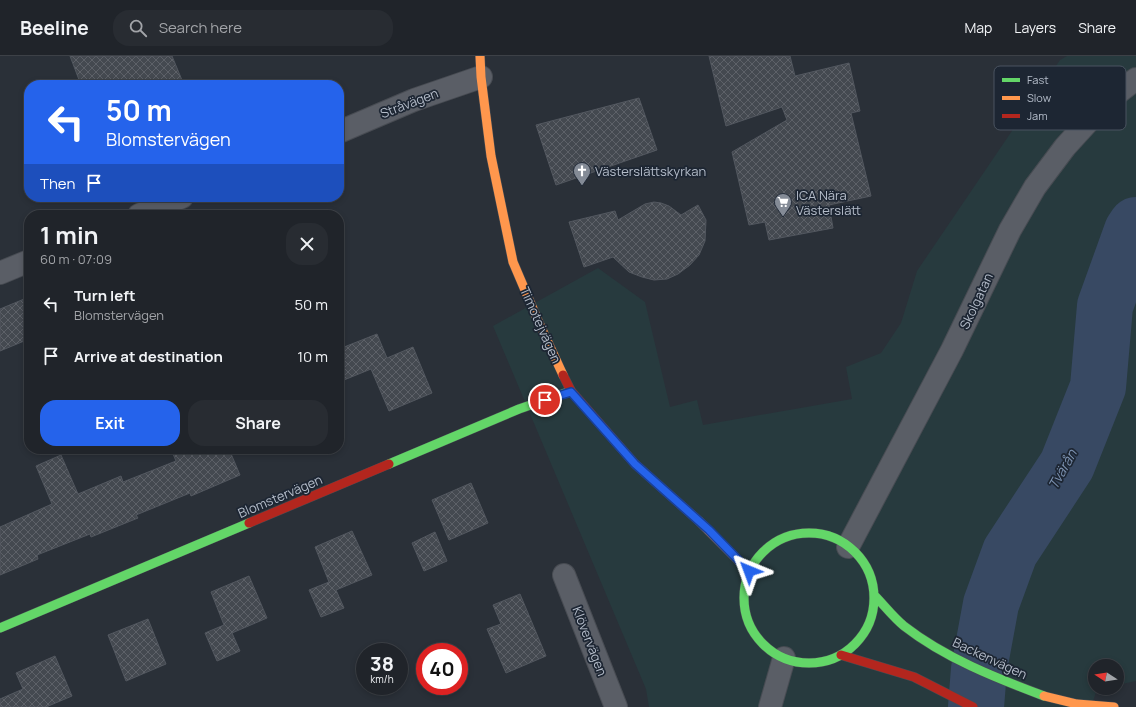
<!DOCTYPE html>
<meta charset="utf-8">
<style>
body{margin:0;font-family:Manrope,sans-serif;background:#282c32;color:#f1f3f6;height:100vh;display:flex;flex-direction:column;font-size:15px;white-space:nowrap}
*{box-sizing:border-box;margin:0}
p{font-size:13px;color:#a2a4a8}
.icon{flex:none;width:22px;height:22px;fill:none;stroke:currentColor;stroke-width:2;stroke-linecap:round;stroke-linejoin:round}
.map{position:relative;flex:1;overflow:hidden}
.sheet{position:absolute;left:24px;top:154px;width:320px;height:244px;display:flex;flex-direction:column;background:#20242a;border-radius:16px;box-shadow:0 2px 6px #0003,0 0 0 1px #3d4147}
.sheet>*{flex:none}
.top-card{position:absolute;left:24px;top:24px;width:320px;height:122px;border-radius:16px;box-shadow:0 2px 6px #0003,0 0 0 1px #3d4147;background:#2563eb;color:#fff;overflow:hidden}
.needle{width:26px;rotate:282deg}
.fabs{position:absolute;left:1088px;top:603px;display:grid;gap:8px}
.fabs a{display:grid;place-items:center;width:36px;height:36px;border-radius:50%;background:#20242a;box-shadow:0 2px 6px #0003,0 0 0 1px #3d4147;font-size:20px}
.speed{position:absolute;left:356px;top:587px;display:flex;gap:8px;font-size:20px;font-weight:700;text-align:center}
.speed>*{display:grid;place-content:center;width:52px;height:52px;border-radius:50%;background:#20242a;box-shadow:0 2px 6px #0003,0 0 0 1px #3d4147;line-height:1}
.speed small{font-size:10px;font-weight:400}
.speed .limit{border:6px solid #d22;background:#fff;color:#111}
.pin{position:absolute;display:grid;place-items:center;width:34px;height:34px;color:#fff;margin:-17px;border:2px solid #fff;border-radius:50%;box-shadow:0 1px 4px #0007}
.me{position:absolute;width:44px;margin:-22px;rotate:316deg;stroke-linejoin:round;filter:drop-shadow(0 0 3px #0008)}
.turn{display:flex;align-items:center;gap:14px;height:84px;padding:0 16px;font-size:18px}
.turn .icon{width:52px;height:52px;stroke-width:2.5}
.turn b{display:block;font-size:28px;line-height:34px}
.then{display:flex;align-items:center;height:38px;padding:0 16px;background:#0003;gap:8px;font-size:15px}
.round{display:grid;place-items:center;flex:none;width:42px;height:42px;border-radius:16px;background:#282c32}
.headline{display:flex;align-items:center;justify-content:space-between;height:68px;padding:0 16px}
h1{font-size:24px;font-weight:700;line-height:30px}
.button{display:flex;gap:8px;margin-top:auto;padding:8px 16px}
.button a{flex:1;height:46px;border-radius:16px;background:#2563eb;color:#fff;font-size:16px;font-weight:700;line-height:46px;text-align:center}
.button a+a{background:#282c32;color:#f1f3f6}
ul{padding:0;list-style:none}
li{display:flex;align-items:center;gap:12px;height:52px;padding:0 16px}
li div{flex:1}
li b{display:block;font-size:15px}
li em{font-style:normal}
header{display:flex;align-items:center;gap:24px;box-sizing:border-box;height:56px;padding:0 20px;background:#20242a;border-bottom:1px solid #3d4147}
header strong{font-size:19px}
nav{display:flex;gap:22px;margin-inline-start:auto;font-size:14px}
.search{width:280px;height:36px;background:#282c32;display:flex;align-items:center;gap:10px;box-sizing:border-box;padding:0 14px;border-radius:16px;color:#a2a4a8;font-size:15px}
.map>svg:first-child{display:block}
</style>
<header>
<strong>Beeline</strong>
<div class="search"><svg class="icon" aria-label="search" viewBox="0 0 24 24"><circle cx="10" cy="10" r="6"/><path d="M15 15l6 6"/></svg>Search here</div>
<nav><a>Map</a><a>Layers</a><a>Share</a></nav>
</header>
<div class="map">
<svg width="1136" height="651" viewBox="0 0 1136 651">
<defs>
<pattern id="building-cross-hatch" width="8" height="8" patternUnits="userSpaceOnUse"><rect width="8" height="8" fill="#444950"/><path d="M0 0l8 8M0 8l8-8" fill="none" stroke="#5d6168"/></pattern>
</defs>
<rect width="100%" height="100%" fill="#2a3038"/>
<!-- grass -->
<path fill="#273a3e" d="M1067,0h69v625l-19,4v-19h-22v22h4l-2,1 -6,18h-442l-3,-18 -153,-363 105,-58 47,34 25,105 27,-7 6,25 149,-26 -6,-32 35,-14 20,-30 16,-52 143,-211z"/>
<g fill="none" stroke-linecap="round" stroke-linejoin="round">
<!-- river -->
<path stroke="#384963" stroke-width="56" d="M976,651l3,-38 12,-65 19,-52 57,-87 31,-78 7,-81 27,-75 4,-6"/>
</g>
<!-- building -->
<path fill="url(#building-cross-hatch)" stroke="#52575f" d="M70,0h102l12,29h-103z
M709,0h81l5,20 54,-13 11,48 -9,2 20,83 -42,9 4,23 -64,12 -4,-18 -16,3 -17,-73 55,-32 -5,-13 -56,19z
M639,42l18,52 -101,35 -20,-60z
M654,146l7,1 8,3 12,9 17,-10 8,15 -1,21 -6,14 -9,10 -12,9 -11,5 -13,1 -12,-3 -13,-5 -16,-15 -29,10 -15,-45 46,-11 3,9 27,-16z
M29,241v42l-29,12v-42z
M377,278l10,24 26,-11 19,46 -43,18 -18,-42 -32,13v-33z
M171,393h58l11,26 -49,21 -1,-3 -54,22 2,3 -47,19 -1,-3 -53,21 1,4 -38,16v-48l52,-23 -16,-38 25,-11 17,39 43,-18 2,6 53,-21z
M471,427l17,40 -39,17 -17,-40z
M352,475l20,44 -36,15 8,18 -23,9 -12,-27 20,-8 -14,-35z
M435,476l12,29 -23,10 -12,-28z
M249,520l18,42 -35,15 8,18 -23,10 -12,-28 19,-8 -13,-33z
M520,538l26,62 -40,17 -19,-44 14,-5 -8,-19z
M148,563l18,45 -40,17 -18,-46z
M55,600l17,40 -26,11h-46v-8l23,-10 -7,-16z"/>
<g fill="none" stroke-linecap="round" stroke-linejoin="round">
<defs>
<path id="street" d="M339,76l75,-32 67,-23
M139,159l43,-18
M0,217l29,-12
M848,491l104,-197 58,-120 25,-43 30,-40 41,-45 30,-23
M564,519l52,132
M770,651l14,-49"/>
<path id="fast" d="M389,408l130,-55 52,-18
M744 542a65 65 0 1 1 130 0a65 65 0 1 1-130 0Z
M874,539c10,10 19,22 30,31 41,32 92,52 140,70
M0,572l249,-105"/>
<path id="slow" d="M480,0l1,21 10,79 22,106 26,61 24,52
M699,465l50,50
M1044,640l33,8 37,3"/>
<path id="jam" d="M563,319l8,16 64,73 64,57
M249,467l140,-59
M841,599l73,22 59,30"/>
</defs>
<!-- street casing -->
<use href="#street" stroke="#484c53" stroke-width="24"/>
<!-- fast casing -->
<use href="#fast" stroke="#484c53" stroke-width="10"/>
<!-- slow casing -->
<use href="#slow" stroke="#484c53" stroke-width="10"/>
<!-- jam casing -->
<use href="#jam" stroke="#484c53" stroke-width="10"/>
<!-- street -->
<use href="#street" stroke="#5a5e66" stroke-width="22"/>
<!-- fast -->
<use href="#fast" stroke="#63d668" stroke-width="9"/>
<!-- slow -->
<use href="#slow" stroke="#ff974d" stroke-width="9"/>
<!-- jam -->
<use href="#jam" stroke="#b3261e" stroke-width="9"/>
</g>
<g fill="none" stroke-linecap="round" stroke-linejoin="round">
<defs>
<path id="route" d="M545,344l26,-8 64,72 74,66 40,41"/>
</defs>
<!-- route casing -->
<use href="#route" stroke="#184099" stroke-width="10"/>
<!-- route -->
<use href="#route" stroke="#2563eb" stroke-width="7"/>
</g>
<!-- icons -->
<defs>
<symbol id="church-pin" viewBox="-11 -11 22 30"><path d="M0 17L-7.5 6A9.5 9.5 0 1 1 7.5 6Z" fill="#848b96" stroke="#1d2633"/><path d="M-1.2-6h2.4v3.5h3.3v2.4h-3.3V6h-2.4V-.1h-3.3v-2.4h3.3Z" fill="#fff"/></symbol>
<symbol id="supermarket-pin" viewBox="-11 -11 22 30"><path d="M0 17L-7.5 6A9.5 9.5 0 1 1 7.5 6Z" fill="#848b96" stroke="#1d2633"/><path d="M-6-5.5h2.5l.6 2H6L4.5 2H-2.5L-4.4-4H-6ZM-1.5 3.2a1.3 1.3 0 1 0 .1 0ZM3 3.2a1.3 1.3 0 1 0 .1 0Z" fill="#fff"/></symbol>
</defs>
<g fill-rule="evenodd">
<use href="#church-pin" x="572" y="105" width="20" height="27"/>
<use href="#supermarket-pin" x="773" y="136" width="20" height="27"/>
</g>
<g text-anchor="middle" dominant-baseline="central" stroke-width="3.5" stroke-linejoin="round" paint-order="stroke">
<!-- street labels -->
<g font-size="13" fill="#b4bcc9" stroke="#1d2633">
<text transform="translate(409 47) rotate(-21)">Stråvägen</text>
<text transform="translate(976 245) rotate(-65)">Skolgatan</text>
<text transform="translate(541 269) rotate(66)">Timotejvägen</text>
<text transform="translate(280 440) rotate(-23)">Blomstervägen</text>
<text transform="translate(590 585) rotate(69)">Klövervägen</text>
<text transform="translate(990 602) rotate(25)">Backenvägen</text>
</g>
<!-- poi labels -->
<g font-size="13" fill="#b4bcc9" stroke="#1d2633" text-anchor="start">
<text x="595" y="115">Västerslättskyrkan</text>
<text x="796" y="139">ICA Nära<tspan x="796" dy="15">Västerslätt</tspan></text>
</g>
<!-- water labels -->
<g font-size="14" font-style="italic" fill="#7c92b1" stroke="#1d2633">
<text transform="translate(1062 413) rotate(-61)">Tvärån</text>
</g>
</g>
<!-- legend -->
<rect x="994" y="10" width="132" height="64" rx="6" fill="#1d2633" stroke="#4a5360" stroke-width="1"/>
<rect x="1002" y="22" width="18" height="4" fill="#63d668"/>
<rect x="1002" y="40" width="18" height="4" fill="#ff974d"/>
<rect x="1002" y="58" width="18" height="4" fill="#b3261e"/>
<g font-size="11" fill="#b4bcc9">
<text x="1027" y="28">Fast</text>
<text x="1027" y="46">Slow</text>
<text x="1027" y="64">Jam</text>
</g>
</svg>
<div class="fabs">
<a><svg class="needle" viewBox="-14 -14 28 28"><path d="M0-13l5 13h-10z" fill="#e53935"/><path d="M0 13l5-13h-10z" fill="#a2a4a8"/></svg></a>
</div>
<div class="speed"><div>38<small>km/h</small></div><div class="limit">40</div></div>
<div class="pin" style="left:545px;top:344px;background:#d93025"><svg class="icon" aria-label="arrive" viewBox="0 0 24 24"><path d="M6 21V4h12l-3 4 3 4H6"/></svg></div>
<svg class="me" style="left:749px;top:515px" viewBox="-20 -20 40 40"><path d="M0-17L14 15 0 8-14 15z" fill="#2563eb" stroke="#fff" stroke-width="4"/></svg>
<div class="top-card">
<div class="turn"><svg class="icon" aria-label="left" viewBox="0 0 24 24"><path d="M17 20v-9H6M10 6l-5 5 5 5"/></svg><div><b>50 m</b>Blomstervägen</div></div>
<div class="then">Then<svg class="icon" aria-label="arrive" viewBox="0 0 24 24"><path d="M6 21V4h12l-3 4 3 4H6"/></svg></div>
</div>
<section class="sheet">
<div class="headline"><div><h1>1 min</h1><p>60 m · 07:09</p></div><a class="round"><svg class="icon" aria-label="close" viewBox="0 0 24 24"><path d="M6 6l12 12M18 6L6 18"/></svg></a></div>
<ul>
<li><svg class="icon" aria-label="left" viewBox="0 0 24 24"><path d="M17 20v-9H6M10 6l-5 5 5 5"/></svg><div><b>Turn left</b><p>Blomstervägen</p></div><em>50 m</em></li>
<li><svg class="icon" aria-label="arrive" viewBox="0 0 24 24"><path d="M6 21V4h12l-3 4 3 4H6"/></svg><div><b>Arrive at destination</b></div><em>10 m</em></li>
</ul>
<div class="button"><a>Exit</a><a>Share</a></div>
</section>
</div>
